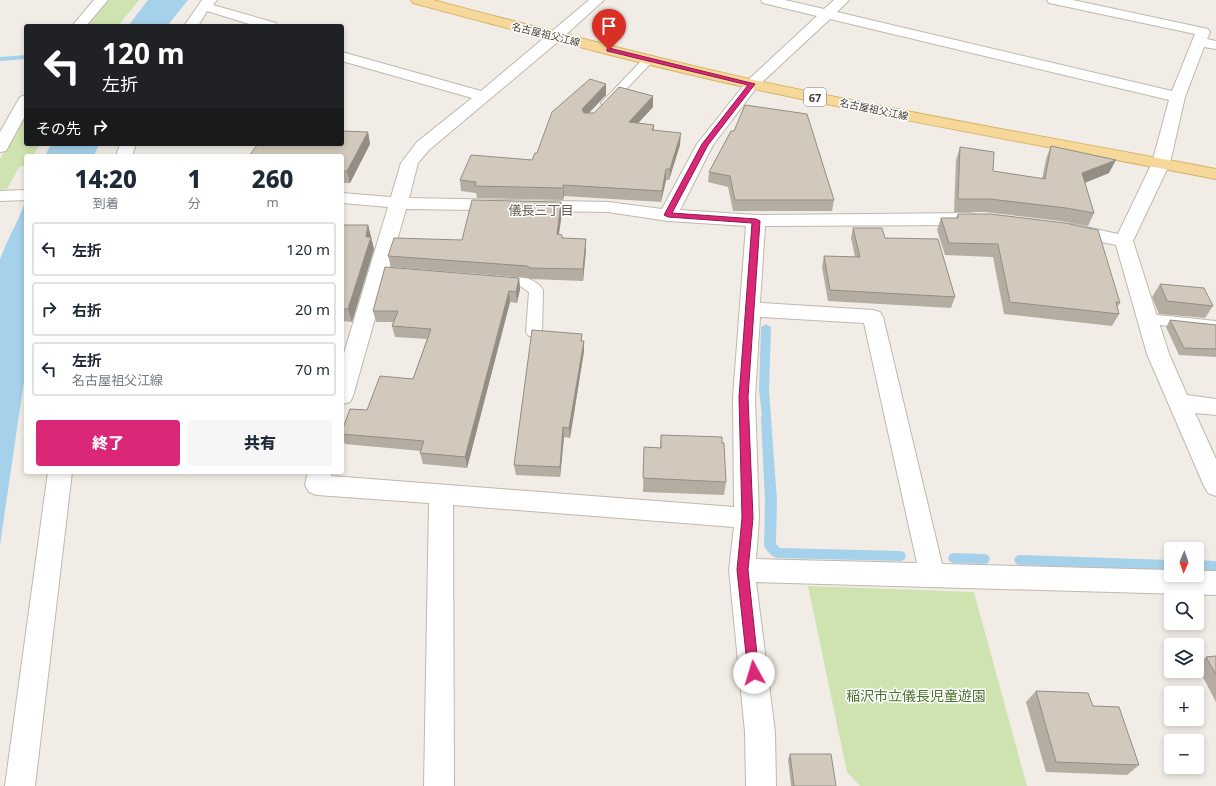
<!DOCTYPE html>
<html lang="ja">
<meta charset="utf-8">
<style>
body{margin:0;font-family:"Noto Sans","Noto Sans JP",sans-serif;background:#f6f6f7;color:#1f2937;height:100vh;display:flex;flex-direction:column;font-size:15px;white-space:nowrap}
*{box-sizing:border-box;margin:0}
p{font-size:13px;color:#747a83}
.icon{flex:none;width:22px;height:22px;fill:none;stroke:currentColor;stroke-width:2;stroke-linecap:round;stroke-linejoin:round}
.map{position:relative;flex:1;overflow:hidden}
.panel{position:absolute;left:24px;top:154px;width:320px;height:320px;display:flex;flex-direction:column;background:#fff;border-radius:4px;box-shadow:0 2px 6px #0003}
.panel>*{flex:none}
.hud{position:absolute;left:24px;top:24px;width:320px;height:122px;border-radius:4px;box-shadow:0 2px 6px #0003;background:#202124;color:#fff;overflow:hidden}
.needle{width:26px;rotate:182deg}
.controls{position:absolute;left:1164px;top:542px;display:grid;gap:8px}
.controls a{display:grid;place-items:center;width:40px;height:40px;border-radius:4px;background:#fff;box-shadow:0 2px 6px #0003;font-size:20px}
.pin{position:absolute;display:grid;place-items:center;width:34px;height:34px;color:#fff;margin:-41px -17px;border-radius:50% 50% 50% 0;rotate:-45deg;box-shadow:0 0 4px #0007}
.pin .icon{rotate:45deg}
.me{position:absolute;width:44px;margin:-22px;rotate:354deg;stroke-linejoin:round;filter:drop-shadow(0 0 3px #0008)}
.turn{display:flex;align-items:center;gap:14px;height:84px;padding:0 12px;font-size:18px}
.turn .icon{width:52px;height:52px;stroke-width:2.5}
.turn b{display:block;font-size:28px;line-height:34px}
.then{display:flex;align-items:center;height:38px;padding:0 12px;background:#0003;gap:8px;font-size:15px}
.eta{display:flex;justify-content:space-evenly;align-items:center;height:68px;text-align:center}
.eta b{font-size:24px;font-weight:800;line-height:28px}
.primary-button{display:flex;gap:8px;margin-top:auto;padding:8px 12px}
.primary-button a{flex:1;height:46px;border-radius:4px;background:#db2777;color:#fff;font-size:16px;font-weight:800;line-height:46px;text-align:center}
.primary-button a+a{background:#f6f6f7;color:#1f2937}
ul{padding:0;list-style:none}
li{display:flex;align-items:center;gap:12px;height:54px;margin:0 8px 6px;padding:0 4px;border:2px solid #e0e1e3;border-radius:4px}
li div{flex:1}
li b{display:block;font-size:15px}
li em{font-style:normal}
.map>svg:first-child{display:block}
</style>
<div class="map">
<svg width="1216" height="786" viewBox="0 0 1216 786">
<rect width="100%" height="100%" fill="#f1ede6"/>
<!-- green -->
<path fill="#cfe3b1" d="M107,0h32l-21,26h-32z
M26,111v33h14l-7,12h-7v10h-6l-13,23 -7,1v-31z
M808,586l166,6 53,194h-167l-13,-14z"/>
<!-- water -->
<path fill="#a6d1ea" d="M148,0h40l-21,26h-39z
M51,144h48l-5,12h-49z
M26,198v169l-26,178v-285c7,-22 21,-42 26,-62z"/>
<g fill="none" stroke-linecap="round" stroke-linejoin="round">
<!-- stream -->
<path fill="#a6d1ea" fill-rule="evenodd" d="M26,55v4l-26,2v-4z
M766,324l5,3 -2,63 8,111 -1,43 4,4 120,3 4,1 2,4 -2,4 -4,1 -123,-3c-6,-2 -10,-7 -13,-12l1,-45 -4,-83 1,-3 -3,-25 2,-63z
M954,553l30,1 4,1 2,4 -2,4 -4,1 -30,-1 -4,-1 -2,-4 2,-4z
M1020,555l151,5v10l-151,-5 -4,-1 -2,-4 2,-4z
M1197,560l19,1v10l-19,-1z"/>
<defs>
<path id="lane" d="M649,56l5,3 -1,2 -42,44h-8l-2,-2 2,-2 42,-44z
M497,275c15,1 37,0 46,15l-1,42 -3,4 -5,1 -5,-1 -3,-4 3,-40 -9,-6 -28,-3 -2,-3 2,-3z
M1147,314l69,7v10l-74,-8 -2,-4 2,-4z"/>
<path id="street" d="M94,0h14l-22,26h-14z
M202,0h15l-4,5 63,18 2,3h-22l-49,-15 -9,15h-14z
M589,0h15l-44,40 -131,110 -11,13 -9,35 199,4 54,7 35,-65 50,-63 70,-65 -54,-13 -2,-3h24l39,9 10,-9h15l-12,12 335,79 23,-57 -141,-30 -5,-1 -2,-3h26l135,29 2,3 -3,7 9,2v8l-12,-2 -19,50 -15,66 -37,78 36,113 18,41 29,4v16l-21,-2 21,46v37l-8,-3 -4,-7 -57,-132 -31,-109 -51,-11 -2,-4 2,-4 7,-2 46,10 34,-71 17,-63 -339,-81 -73,68 -44,58 -33,65 76,5 214,-2 6,2 3,4 -3,4 -6,2 -205,1 -5,77 113,7 7,2 3,5 59,247 229,6v5h26v-4h19v24l-460,-13 19,150 1,54h-30l-1,-54 -16,-162 5,-43 -281,-22 1,281h-30l5,-283 -112,-8 -8,-3 -4,-7 3,-13h24l-1,4 403,31 -1,-110 13,-171 -78,-5 -60,-9 -202,-3 -53,187 -3,6 -8,2v-44l46,-153 -46,-4v-10l49,4 10,-34 16,-21 55,-44 -130,-37v-9l139,39zM760,317l104,6 53,240 -161,-4 3,-41 -4,-121z
M26,95v19l-20,37 -6,1v-20l20,-35z
M120,144h16l-4,12h-16z
M26,190v10l-26,1v-10z
M48,472h24l-37,314h-30z"/>
<path id="primary" d="M411,0h22c107,28 213,56 321,80 153,33 308,60 462,89v10c-154,-30 -309,-57 -462,-90 -115,-25 -228,-56 -341,-86z"/>
</defs>
<!-- lane casing -->
<use href="#lane" stroke="#bfb8ac" stroke-width="2"/>
<!-- street casing -->
<use href="#street" stroke="#bfb8ac" stroke-width="2"/>
<!-- primary casing -->
<use href="#primary" stroke="#dab46b" stroke-width="2"/>
<!-- lane -->
<use href="#lane" fill="#fff" fill-rule="evenodd"/>
<!-- street -->
<use href="#street" fill="#fff" fill-rule="evenodd"/>
<!-- primary -->
<use href="#primary" fill="#f6d89a" fill-rule="evenodd"/>
</g>
<!-- wall -->
<path fill="#b5ada2" d="M606,84v11l-17,18h5l59,-17v11l-15,16 16,2v5l26,15 -11,35h-3l-5,22 -97,-6 -1,4 -86,-2 -1,-5 -15,-2 -1,-11 72,-20 5,-7z
M731,131l103,69 -2,11h-99l-5,-24 -20,-5 1,-10z
M368,132l2,12 -20,39h-8v-27z
M1051,146l58,27 -24,10 9,30 -6,13 -28,-5 -75,-9h-31l2,-52 4,-13 33,24 49,8 4,-20z
M562,213l-3,21 3,4 24,1v11l-3,31 -52,-2 -3,-1 -137,-11 -3,-11 74,-16z
M958,214l162,89 -3,4 2,7 -7,12 -108,-12 -11,-57 -48,-2 -8,-25 4,-12h15z
M342,225h26l6,24 -22,73 -10,-1z
M853,228l32,10 70,59 -4,11 -123,-7 -6,-34 2,-11 31,1 -4,-19z
M519,278l1,11 -3,14 -7,-1 -43,166 -44,-4 -3,-11 1,-2 -76,-7 -3,-8v-5l25,-21 46,-31 14,-40 -32,-2 -3,-11 1,-4h-17l-3,-11z
M1160,284l53,22 -8,12 -46,-4 -7,-17z
M1170,320l46,5v32l-37,-2 -13,-28z
M582,334v7h2v10l-14,87 -6,-1 -4,40 -44,-2 -2,-10z
M661,435l65,47 -2,13 -81,-3 1,-45 16,1z
M1216,656v46l-19,-36v-1l9,-8z
M1036,691l57,15 46,59 -12,10 -81,-3 -20,-70z
M790,754l46,32h-45l-3,-27z"/>
<!-- shaded-wall -->
<path fill="#938d84" d="M606,84v11l-24,25v-11z
M653,96v11l-24,26v-11z
M368,132l2,12 -20,39 -3,-12z
M681,133l-1,12 -11,35 1,-11z
M1116,160l-7,13 -33,13 6,-13z
M666,169v11l-5,22 1,-11z
M563,185l1,11 -1,4z
M561,202l1,11 -5,32v-11z
M368,225l6,24 -22,73 -4,-13z
M586,239v11l-3,31v-12z
M519,278l1,11 -3,14 -1,-11z
M509,291l1,11 -43,166 -2,-11z
M584,341v10l-14,87 -1,-10z
M563,427l1,10 -4,40v-10z"/>
<!-- building -->
<path fill="#d2c9bc" stroke="#938d84" d="M590,79l16,5 -24,25 2,4h10l25,-26 34,9 -24,26 25,3 -2,5 29,3 -11,36h-4l-4,22 -99,-6v3l-88,-2 1,-4 -16,-2 11,-25 61,5 3,-7h2l15,-41z
M745,105l62,9 27,86h-99l-5,-24 -21,-4 22,-41h3z
M342,131l26,1 -21,39h-5v-15h-93l9,-12h84z
M1051,146l65,14 -34,13 12,40 -28,-5 -76,-9h-32l2,-52 34,5 -1,19 52,8z
M472,200l89,2 -4,32 5,1v3l24,1 -3,30 -53,-1 -3,-2 -139,-10 6,-18 68,2z
M958,214h32l75,9 33,7 22,73 -4,-1 3,12 -109,-12 -12,-58 -49,-1 -8,-25h17z
M342,225h26l-2,12h5l-23,72h-6z
M853,228h29l3,10 53,1 17,58 -125,-7 -6,-34 36,1z
M385,267l134,11 -3,14 -7,-1 -44,166 -45,-4 4,-12 -82,-7v-3l8,-22 17,1 13,-34 33,3 18,-50 -39,-3 6,-15h-25z
M1160,284l44,4 9,18 -46,-5z
M1170,320l46,5v24l-32,-1z
M532,330l50,4 -1,7h3l-15,87 -6,-1 -3,40 -46,-2z
M661,435l61,2v6h2l2,39 -83,-4 1,-31 17,1z
M1216,656v19l-10,-18z
M1036,691l52,2 5,13 26,1 20,58 -83,-3z
M790,754h41l5,32h-42z"/>
<!-- route -->
<path fill="#db2777" stroke="#8e194d" d="M609,48l146,36 -47,61 -36,68 84,6 4,2 -12,176 5,121 -5,52 11,103 -1,4 -4,1 -5,-1 -1,-4 -11,-103 5,-52 -3,-121 13,-174 -84,-6 -4,-2 38,-71 46,-59 -141,-34v-2z"/>
<g text-anchor="middle" dominant-baseline="central" stroke-width="3" stroke-linejoin="round" paint-order="stroke">
<!-- far-street labels -->
<g font-size="10" fill="#443e36" stroke="#fff">
<text transform="translate(546 34) rotate(14)">名古屋祖父江線</text>
<text transform="translate(874 109) rotate(12)">名古屋祖父江線</text>
</g>
<!-- shield labels -->
<rect fill="#fff" stroke="#7c7872" stroke-width="1" x="804" y="88" width="22" height="18" rx="3"/>
<g font-size="11" font-weight="bold" fill="#443e36">
<text x="815" y="97">67</text>
</g>
<!-- neighbourhood labels -->
<g font-size="13" fill="#665b4e" stroke="#fff">
<text x="541" y="210">儀長三丁目</text>
</g>
<!-- near-park labels -->
<g font-size="14" fill="#4a712d" stroke="#fff">
<text x="916" y="695">稲沢市立儀長児童遊園</text>
</g>
</g>
</svg>
<div class="controls">
<a><svg class="needle" viewBox="-14 -14 28 28"><path d="M0-13l5 13h-10z" fill="#e53935"/><path d="M0 13l5-13h-10z" fill="#747a83"/></svg></a>
<a><svg class="icon" aria-label="search" viewBox="0 0 24 24"><circle cx="10" cy="10" r="6"/><path d="M15 15l6 6"/></svg></a>
<a><svg class="icon" aria-label="layers" viewBox="0 0 24 24"><path d="M12 4l9 5-9 5-9-5zM3 14l9 5 9-5"/></svg></a>
<a>+</a>
<a>−</a>
</div>
<div class="pin" style="left:609px;top:50px;background:#d93025"><svg class="icon" aria-label="arrive" viewBox="0 0 24 24"><path d="M6 21V4h12l-3 4 3 4H6"/></svg></div>
<svg class="me" style="left:754px;top:673px" viewBox="-20 -20 40 40"><circle r="19" fill="#fff"/><path d="M0-13L10 11 0 6-10 11z" fill="#db2777"/></svg>
<div class="hud">
<div class="turn"><svg class="icon" aria-label="left" viewBox="0 0 24 24"><path d="M17 20v-9H6M10 6l-5 5 5 5"/></svg><div><b>120 m</b>左折</div></div>
<div class="then">その先<svg class="icon" aria-label="right" viewBox="0 0 24 24"><path d="M7 20v-9h11M14 6l5 5-5 5"/></svg></div>
</div>
<section class="panel">
<div class="eta">
<div><b>14:20</b><p>到着</p></div>
<div><b>1</b><p>分</p></div>
<div><b>260</b><p>m</p></div>
</div>
<ul>
<li><svg class="icon" aria-label="left" viewBox="0 0 24 24"><path d="M17 20v-9H6M10 6l-5 5 5 5"/></svg><div><b>左折</b></div><em>120 m</em></li>
<li><svg class="icon" aria-label="right" viewBox="0 0 24 24"><path d="M7 20v-9h11M14 6l5 5-5 5"/></svg><div><b>右折</b></div><em>20 m</em></li>
<li><svg class="icon" aria-label="left" viewBox="0 0 24 24"><path d="M17 20v-9H6M10 6l-5 5 5 5"/></svg><div><b>左折</b><p>名古屋祖父江線</p></div><em>70 m</em></li>
</ul>
<div class="primary-button"><a>終了</a><a>共有</a></div>
</section>
</div>
